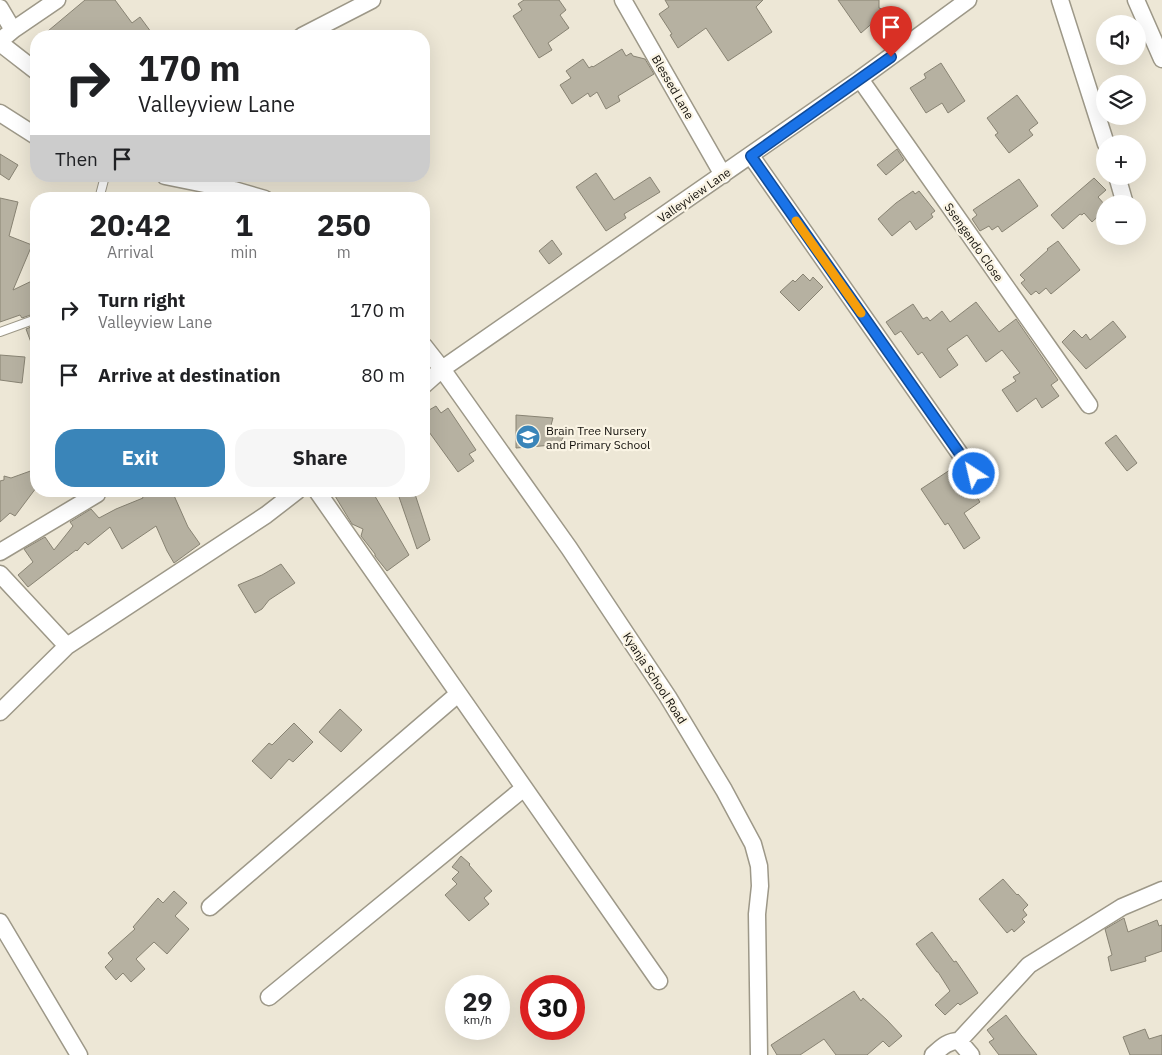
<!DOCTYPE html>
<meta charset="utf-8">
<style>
body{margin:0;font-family:"IBM Plex Sans",sans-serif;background:#f6f6f6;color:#202124;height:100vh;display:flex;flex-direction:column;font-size:19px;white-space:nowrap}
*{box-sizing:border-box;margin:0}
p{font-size:16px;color:#757577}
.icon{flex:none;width:28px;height:28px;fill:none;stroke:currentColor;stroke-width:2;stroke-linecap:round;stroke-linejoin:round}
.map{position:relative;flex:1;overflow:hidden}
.drawer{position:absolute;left:30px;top:192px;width:400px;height:305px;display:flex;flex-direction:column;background:#fff;border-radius:20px;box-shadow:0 5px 20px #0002}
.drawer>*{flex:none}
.guide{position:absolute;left:30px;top:30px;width:400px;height:152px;border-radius:20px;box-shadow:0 5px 20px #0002;background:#fff;color:#202124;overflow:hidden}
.buttons{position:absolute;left:1096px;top:15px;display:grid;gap:10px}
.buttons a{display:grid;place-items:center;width:50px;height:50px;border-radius:50%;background:#fff;box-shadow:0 5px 20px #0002;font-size:25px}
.speed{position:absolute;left:445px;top:975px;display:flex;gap:10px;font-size:25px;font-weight:700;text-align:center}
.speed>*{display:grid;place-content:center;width:65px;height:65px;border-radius:50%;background:#fff;box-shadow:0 5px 20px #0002;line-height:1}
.speed small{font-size:12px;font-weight:400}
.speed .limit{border:8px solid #d22;background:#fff;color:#111}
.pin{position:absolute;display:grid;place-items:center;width:42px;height:42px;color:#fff;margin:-51px -21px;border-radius:50% 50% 50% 0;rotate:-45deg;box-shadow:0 0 5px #0007}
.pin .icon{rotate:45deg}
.me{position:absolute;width:55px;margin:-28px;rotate:325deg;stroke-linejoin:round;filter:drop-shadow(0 0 4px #0008)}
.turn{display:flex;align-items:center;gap:18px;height:105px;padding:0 25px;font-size:22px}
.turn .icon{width:65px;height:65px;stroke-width:2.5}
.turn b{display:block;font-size:35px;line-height:42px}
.then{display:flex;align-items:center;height:48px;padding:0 25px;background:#0003;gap:10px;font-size:19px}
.eta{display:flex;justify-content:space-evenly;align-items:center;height:85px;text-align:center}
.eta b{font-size:30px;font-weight:800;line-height:35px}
.action{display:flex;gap:10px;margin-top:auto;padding:10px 25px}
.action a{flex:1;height:58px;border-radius:20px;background:#3a85b9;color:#fff;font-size:20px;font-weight:800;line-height:58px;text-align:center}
.action a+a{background:#f6f6f6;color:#202124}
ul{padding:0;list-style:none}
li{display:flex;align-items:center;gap:15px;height:65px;padding:0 25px}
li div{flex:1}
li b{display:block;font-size:19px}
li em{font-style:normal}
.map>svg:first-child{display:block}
</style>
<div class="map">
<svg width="1162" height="1055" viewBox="0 0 1162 1055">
<rect width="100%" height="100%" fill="#ede7d6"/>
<!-- building -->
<path fill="#b6b1a1" stroke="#888373" d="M85,0h30l17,23 8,-6 14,19h-112z
M524,0h35l7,10 -6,5 9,13 -21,15 4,7 -13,8 -26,-42 9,-6 -4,-6z
M665,0h98l-7,7 16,25 -44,29 -22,-33 -28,20 -8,-13 2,-1 -13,-20 10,-7z
M838,0h41v8l3,1 -4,11h-2l-15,13z
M622,49l4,7 5,-3 2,3 12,3 9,15 -36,22 2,5 -14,8 -9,-17 -7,5 -2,-4 -16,11 -12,-19 11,-7 -5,-7 17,-12 6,9 3,-2 1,1z
M941,63l24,38 -17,12 -6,-10 -16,10 -16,-25 16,-10 -2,-4z
M1017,95l21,28 -9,7 4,5 -24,18 -14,-18 3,-2 -11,-15z
M897,149l7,11 -18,15 -9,-10z
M0,154l18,11 -9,15 -9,-6z
M596,173l18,27 36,-23 10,15 -36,22 2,4 -20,13 -30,-44z
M1094,178l12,12 -8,7 7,8v5l-13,12 -8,-9 -2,2 -2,-1 -17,15 -12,-14z
M1019,179l19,27 -36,26 -4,-6 -6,4 -3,-4 -9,5 -8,-12 5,-4 -4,-5z
M913,191l2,3 4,-3 16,20 -4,3 2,3 -17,13 -6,-9 -18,15 -14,-17 18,-16z
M0,198l18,4 -9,34 23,9 -19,45 23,-11v34l-14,5 -2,-3 -20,7z
M552,240l10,14 -13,10 -10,-13z
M1058,241l22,29 -29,24 -5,-6 -7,6 -3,-3 -5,4 -10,-12 4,-3 -5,-5 28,-25 -1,-1z
M803,274l7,7 3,-4 10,10 -24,24 -19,-19 13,-12 2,2z
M976,302l23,30 17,-13 42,61 -7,5 8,11 -17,12 -6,-10 -19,14 -15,-22 14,-9 -3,-4 7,-4 -18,-23 -16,12 -19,-27 -20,14 11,16 -18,13 -18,-26 -4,3 -17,-24 -6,4 -9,-13 27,-18 10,15 4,-2 3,4 12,-10 8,11z
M1113,321l13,16 -40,32 -24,-27 12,-12 8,8 4,-4 4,6z
M36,325v28h-1l-9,-24z
M0,355l25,2 -3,26 -22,-3z
M436,406l5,7 7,-5 28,42 -7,4 5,7 -16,11 -34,-47v-12z
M516,415l37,3 -3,11 14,5 -4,13 -7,-2 -37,3z
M1116,435l21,28 -10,8 -22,-28z
M956,466l24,36 -16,11 16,25 -16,11 -16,-26 -3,2 -24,-36z
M36,469v19l-21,28 -5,-3 -10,9v-41l4,-1v-4l7,2z
M140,491h32l16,36 12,17 -26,19 -7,-12 -11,-25 -34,23 -12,-22 -22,18 -3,-3 -8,9 -1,-1 -48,37 -10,-12 15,-13 -9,-13 21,-12 9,13 19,-24 -3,-4 21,-13 8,9 17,-9 27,-11z
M332,491h40l37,64 -22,16 -12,-15v-2l-14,-18 2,-7 -11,-5z
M397,491h17l16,49 -13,9z
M281,564l14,19 -26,17 -7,9 -7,4 -17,-28 24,-10z
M340,709l22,21 -21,22 -22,-20z
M294,723l19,19 -20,20 -4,-3 -18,20 -19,-18 17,-18 3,2z
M461,856l9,8 -1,1 23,26 -8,7 5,6 -20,17 -24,-26 12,-11 -5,-5 7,-7 -7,-5z
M1003,879l14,16 1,-1 10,11 -5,5 4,5 -5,4 3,3 -11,10 -2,-3 -5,4 -28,-34z
M174,891l13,12 -12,13 14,13 -22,25 -13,-12 -18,17 9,10 -14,13 -8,-9 -7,7 -11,-13 8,-8 -5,-6 27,-24 -2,-2 25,-29 5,5z
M1124,918l4,14 29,-12 2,6 3,-1v26l-17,6 1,4 -35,10 -3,-14 4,-2 -7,-26z
M932,932l22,30 2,-1 22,32 -18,12 -2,-2 -13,12 -10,-10 15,-14 -12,-19h-1l-21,-28z
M854,991l7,10 2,-3 24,22 15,16 -13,11 -6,-6 -16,14h-31l-12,-16 -24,16h-23l-6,-10z
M1006,1015l15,20 16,20h-38l-10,-13 5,-3 -7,-9z
M1145,1029l4,10 13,-4v20h-32l-7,-18z"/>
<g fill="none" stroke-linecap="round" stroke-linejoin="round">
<defs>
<path id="lane" d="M99,199l6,-23
M0,332l36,-13"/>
<path id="street" d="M623,0l100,175
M1060,0l46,144
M1136,0l26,59
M0,8l13,22
M302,36l70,-36
M0,41l13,-11 44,-30
M0,43l36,28
M860,79l229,326
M0,113l36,23
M751,156l223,318
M165,176l69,14 31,9
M1117,176l8,28
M424,346l18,23 127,179 99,149 56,93 29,54 6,22 1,20 -3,28 2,141
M424,385l18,-16 418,-290 108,-79
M317,491l342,490
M0,552l97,-58
M0,574l67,72
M0,712l67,-66 199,-131 31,-24
M210,907l248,-213
M0,922l79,133
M269,997l255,-209
M959,1041l12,14
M933,1055c8,-7 14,-14 26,-14l70,-76 93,-58 40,-17"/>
</defs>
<!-- lane casing -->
<use href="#lane" stroke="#9d9888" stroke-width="10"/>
<!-- street casing -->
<use href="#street" stroke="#9d9888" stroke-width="19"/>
<!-- lane -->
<use href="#lane" stroke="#fff" stroke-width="8"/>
<!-- street -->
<use href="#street" stroke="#fff" stroke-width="16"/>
</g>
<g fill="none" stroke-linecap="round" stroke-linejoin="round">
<defs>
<path id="route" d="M891,57l-140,99 223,318"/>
</defs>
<!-- route casing -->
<use href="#route" stroke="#114b97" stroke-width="12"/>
<!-- route -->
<use href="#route" stroke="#1a73e8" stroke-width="9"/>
<!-- slow -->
<path stroke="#f59e0b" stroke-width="9" d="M796,221l65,92"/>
</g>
<!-- icons -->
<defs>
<symbol id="school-disc" viewBox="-11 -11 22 22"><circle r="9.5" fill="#3a85b9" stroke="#faf4e4"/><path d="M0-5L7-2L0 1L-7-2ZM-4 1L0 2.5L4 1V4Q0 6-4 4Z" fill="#fff"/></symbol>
</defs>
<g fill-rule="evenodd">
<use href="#school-disc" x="514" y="423" width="28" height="28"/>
</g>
<g text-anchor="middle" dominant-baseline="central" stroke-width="4.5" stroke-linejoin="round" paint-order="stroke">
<!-- street labels -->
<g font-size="12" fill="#13110c" stroke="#faf4e4">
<text transform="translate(673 87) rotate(60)">Blessed Lane</text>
<text transform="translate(694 195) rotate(-35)">Valleyview Lane</text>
<text transform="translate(974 242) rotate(55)">Ssengendo Close</text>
<text transform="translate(655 678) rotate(57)">Kyanja School Road</text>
</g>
<!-- poi labels -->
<g font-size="12" fill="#13110c" stroke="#faf4e4" text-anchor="start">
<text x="546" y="430">Brain Tree Nursery<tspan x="546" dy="14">and Primary School</tspan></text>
</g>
</g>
</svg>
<div class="buttons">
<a><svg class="icon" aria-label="sound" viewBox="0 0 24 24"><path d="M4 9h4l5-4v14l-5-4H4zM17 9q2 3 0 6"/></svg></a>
<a><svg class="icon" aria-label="layers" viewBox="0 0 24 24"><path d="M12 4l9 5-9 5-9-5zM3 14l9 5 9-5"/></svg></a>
<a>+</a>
<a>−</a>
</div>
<div class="speed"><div>29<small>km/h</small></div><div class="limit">30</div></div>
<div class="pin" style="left:891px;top:57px;background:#d93025"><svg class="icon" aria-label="arrive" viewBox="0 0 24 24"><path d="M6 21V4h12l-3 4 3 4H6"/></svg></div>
<svg class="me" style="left:974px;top:474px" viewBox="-20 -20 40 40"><circle r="17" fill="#1a73e8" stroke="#fff" stroke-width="3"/><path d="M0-11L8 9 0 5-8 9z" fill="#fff"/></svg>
<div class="guide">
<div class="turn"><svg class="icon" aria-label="right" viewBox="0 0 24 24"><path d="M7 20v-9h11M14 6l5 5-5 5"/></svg><div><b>170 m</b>Valleyview Lane</div></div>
<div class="then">Then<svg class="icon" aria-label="arrive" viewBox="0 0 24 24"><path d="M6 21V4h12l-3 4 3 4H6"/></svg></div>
</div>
<section class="drawer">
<div class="eta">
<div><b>20:42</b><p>Arrival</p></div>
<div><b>1</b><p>min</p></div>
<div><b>250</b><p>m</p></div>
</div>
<ul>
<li><svg class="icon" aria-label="right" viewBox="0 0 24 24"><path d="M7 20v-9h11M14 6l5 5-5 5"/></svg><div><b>Turn right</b><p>Valleyview Lane</p></div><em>170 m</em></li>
<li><svg class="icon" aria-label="arrive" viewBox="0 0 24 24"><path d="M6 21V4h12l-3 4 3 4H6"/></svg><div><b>Arrive at destination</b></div><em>80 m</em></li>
</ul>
<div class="action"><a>Exit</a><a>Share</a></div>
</section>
</div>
